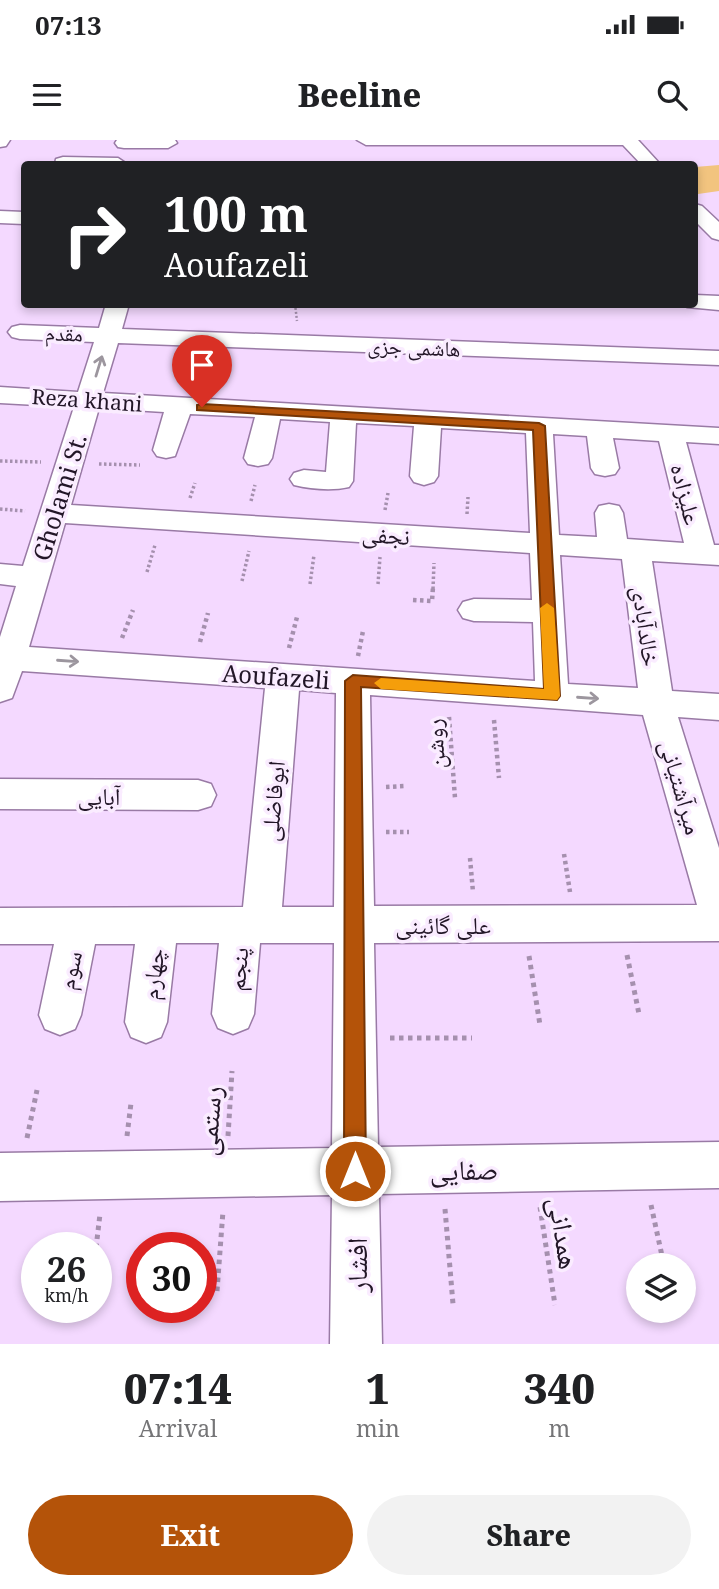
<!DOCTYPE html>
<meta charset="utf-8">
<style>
body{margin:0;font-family:"Noto Serif","Noto Naskh Arabic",serif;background:#f2f2f2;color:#202124;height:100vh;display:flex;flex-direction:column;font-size:26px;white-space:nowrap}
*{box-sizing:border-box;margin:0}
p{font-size:23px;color:#757577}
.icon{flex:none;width:38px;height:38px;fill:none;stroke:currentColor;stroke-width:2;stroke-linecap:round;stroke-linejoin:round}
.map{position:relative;height:1204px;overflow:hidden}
.sheet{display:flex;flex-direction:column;background:#fff;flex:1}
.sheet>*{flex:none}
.top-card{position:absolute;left:21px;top:21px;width:677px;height:147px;border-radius:7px;box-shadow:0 4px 10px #0003;background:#202124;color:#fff;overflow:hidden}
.controls{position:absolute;left:626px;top:1113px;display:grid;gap:14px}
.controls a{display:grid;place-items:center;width:70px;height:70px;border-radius:50%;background:#fff;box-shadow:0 4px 10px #0003;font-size:35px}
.speed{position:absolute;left:21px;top:1092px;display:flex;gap:14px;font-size:35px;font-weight:700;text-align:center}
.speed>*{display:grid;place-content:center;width:91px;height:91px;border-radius:50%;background:#fff;box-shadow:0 4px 10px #0003;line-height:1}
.speed small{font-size:18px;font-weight:400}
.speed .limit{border:10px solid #d22;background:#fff;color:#111}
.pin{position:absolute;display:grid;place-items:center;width:60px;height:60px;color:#fff;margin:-72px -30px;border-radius:50% 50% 50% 0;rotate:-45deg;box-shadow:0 0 7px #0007}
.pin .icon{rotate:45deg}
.me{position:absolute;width:77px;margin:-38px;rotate:0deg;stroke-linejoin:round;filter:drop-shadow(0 0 5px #0008)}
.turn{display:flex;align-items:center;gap:24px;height:147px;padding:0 28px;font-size:32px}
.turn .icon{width:91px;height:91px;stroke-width:2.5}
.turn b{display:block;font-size:49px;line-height:60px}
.eta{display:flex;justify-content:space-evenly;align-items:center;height:119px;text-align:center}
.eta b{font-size:42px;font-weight:800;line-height:49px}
.cta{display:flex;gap:14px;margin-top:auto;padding:14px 28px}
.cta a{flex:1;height:80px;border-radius:42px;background:#b45309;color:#fff;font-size:28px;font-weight:800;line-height:80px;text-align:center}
.cta a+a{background:#f2f2f2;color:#202124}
.status{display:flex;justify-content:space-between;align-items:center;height:49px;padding:0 35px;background:#fff;direction:ltr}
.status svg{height:19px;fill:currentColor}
header{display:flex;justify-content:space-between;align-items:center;height:91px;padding:0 28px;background:#fff;font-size:32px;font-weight:800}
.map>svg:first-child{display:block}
</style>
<div class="status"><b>07:13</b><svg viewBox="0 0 49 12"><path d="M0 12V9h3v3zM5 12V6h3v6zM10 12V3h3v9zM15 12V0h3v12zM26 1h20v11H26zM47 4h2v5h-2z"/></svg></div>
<header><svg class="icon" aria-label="menu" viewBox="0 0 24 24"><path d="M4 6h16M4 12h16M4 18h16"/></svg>Beeline<svg class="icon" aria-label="search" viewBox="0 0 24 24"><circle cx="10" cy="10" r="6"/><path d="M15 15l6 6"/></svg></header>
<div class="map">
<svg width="719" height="1204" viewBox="0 0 719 1204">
<rect width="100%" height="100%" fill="#f4d9ff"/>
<!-- green -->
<path fill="#f2c47f" d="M719,25v26l-21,3 -3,-3v-24z"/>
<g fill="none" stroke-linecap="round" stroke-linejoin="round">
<defs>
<path id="minor" d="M0,0h10l-4,6 -6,1z
M117,0h58l2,3 -9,5h-44l-6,-1 -3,-4z
M357,0h281l22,24h-19l-18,-19h-257z
M63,17l55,1 9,6h-72l1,-5z
M695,64l7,2 17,16v18l-7,-2 -17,-17z
M0,71l24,1v12l-24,-1z
M695,155l24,1v14l-32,-3 -2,-3h10z
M106,164h23l-7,25 597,22v14l-601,-22 -15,50 616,35v16l-33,-2 28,103h5v20l-67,-4 20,130 47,3v26l-41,-3 41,131v93l-345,2 4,204 341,-5v46l-340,6 3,150h-52l2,-149 -332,6v-48l332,-5 2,-205h-74l-6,71 -6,14 -15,6 -15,-6 -6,-14 7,-71h-43l-9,79 -6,15 -15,6 -15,-6 -6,-15 10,-78h-40l-14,71 -6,14 -15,6 -15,-6 -6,-14 15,-71h-54v-36l243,-1 22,-219 -243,-17 -10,27 -12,4v-65l16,-51 -16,-2v-20l23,2 51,-159 -74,-4v-16l78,5 16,-50 -74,-3 -8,-2 -4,-5 4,-5 8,-2 79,3zM99,268l65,4 -11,38 4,6 9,2 9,-2 15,-42 65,3 -11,41 4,6 10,2 10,-2 4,-6 8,-39 50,3 -4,50 -22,-2 -10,3 -4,6 4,6c17,4 38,6 55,2l4,-6 3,-58 58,3 -4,50 4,6 10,3 10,-3 4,-6 3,-48 85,5 4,100 -459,-28zM553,294l34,2 4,32 4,6 10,2 10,-2 4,-6 -6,-30 46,3 25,102 -57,-4 -4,-26 -4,-7 -10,-2 -10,2 -4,7 2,24 -38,-2zM65,383l465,30 2,47 -58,-1 -11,3 -5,8 5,8 11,3 59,1 2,59 -506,-34zM560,415l62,4 16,129 -70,-4zM299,550l37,3 -2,214h-52zM370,555l273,20 54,190 -323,1z
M0,639l198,1 13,4 5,11 -5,11 -13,4 -198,-1z"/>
</defs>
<!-- minor casing -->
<use href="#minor" stroke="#997aa5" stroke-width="3"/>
<!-- path-far3 -->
<path stroke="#a590ae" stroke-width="2.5" stroke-dasharray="2 2" stroke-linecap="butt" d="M295,164l2,17"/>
<!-- path-far2 -->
<path stroke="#a590ae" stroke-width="3.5" stroke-dasharray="2.5 2.5" stroke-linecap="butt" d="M0,321l41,1
M99,324l41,1
M190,358l5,-15
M251,361l4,-16
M0,369l25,2
M385,370l3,-17
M467,374l1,-17
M147,432l8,-27
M242,441l7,-30
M310,444l4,-29
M378,444l2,-27
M433,449l1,-26"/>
<!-- path-far1 -->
<path stroke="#a590ae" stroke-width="4.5" stroke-dasharray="3.5 3.5" stroke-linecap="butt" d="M413,460l19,1 1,-14
M122,498l11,-28
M200,502l8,-29
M289,508l8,-31
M358,516l5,-25
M449,577l6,81
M494,580l5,58
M386,647l19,-1
M386,692h23
M564,714l6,38
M470,718l3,34"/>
<!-- path -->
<path stroke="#a590ae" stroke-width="5" stroke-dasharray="4.5 4.5" stroke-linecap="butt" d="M627,815l12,59
M529,816l11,69
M390,898h82
M127,996l4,-33
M228,996l4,-65
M27,998l10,-48
M651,1065l13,60
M540,1067l15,98
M445,1069l8,95
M96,1108l4,-34
M217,1151l6,-80"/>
<!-- minor -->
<use href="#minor" fill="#fff" fill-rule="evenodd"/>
</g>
<!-- one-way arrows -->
<defs><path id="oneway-shaft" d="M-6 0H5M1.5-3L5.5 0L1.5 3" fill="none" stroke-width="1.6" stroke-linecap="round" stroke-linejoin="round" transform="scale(1.75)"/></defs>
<g stroke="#9c969e">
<use href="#oneway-shaft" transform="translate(99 226) rotate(-73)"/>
<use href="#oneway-shaft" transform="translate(68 521) rotate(4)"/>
<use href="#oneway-shaft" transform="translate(588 558) rotate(4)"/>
</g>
<!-- route -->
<path fill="#b45309" stroke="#753606" stroke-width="2" d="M202,264l337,19 6,3 15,270 -3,4 -196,-13 5,484 -3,8 -8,3 -7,-3 -4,-8 1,-490 8,-6 191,14 -11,-259 -336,-20v-5z"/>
<!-- slow -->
<path fill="#f59e0b" d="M547,463l7,5 6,88 -3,4 -176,-11 -7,-6 7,-5 163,11 -4,-81z"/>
<g text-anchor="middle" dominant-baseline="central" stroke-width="7" stroke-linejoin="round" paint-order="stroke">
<!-- far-street labels -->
<g font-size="21" fill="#221627" stroke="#faecff">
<text transform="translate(64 193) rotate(2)">مقدم</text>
<text transform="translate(414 207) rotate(2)">هاشمی جزی</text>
<text transform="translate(87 260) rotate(4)">Reza khani</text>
</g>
<!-- street labels -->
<g font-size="24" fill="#221627" stroke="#faecff">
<text transform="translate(687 354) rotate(76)">علیزاده</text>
<text transform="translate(59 357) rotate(-73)">Gholami St.</text>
<text transform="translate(386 394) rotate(4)">نجفی</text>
<text transform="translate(647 486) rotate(82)">خالدآبادی</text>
<text transform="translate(276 536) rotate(4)">Aoufazeli</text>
<text transform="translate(434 604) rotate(-94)">روشن</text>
<text transform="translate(682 647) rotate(74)">میرآشتیانی</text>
<text x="99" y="655">آبایی</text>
<text transform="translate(272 661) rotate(-85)">ابوفاضلی</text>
<text x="443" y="784">علی گائینی</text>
<text transform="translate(237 829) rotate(-85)">پنجم</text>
<text transform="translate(69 830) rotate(-78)">سوم</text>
<text transform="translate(152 834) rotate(-83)">چهارم</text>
</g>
<!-- near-street labels -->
<g font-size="28" fill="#221627" stroke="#faecff">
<text transform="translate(208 981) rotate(-86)">رستمی</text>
<text transform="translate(464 1029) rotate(-1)">صفایی</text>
<text transform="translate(565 1093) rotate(81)">همدانی</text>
<text transform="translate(356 1125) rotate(-90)">افشار</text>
</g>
</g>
</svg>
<div class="controls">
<a><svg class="icon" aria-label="layers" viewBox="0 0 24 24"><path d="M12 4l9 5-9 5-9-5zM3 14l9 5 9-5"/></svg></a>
</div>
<div class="speed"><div>26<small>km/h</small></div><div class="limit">30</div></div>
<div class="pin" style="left:202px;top:267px;background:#d93025"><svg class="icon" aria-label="arrive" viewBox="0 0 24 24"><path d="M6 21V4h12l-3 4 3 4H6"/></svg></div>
<svg class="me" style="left:355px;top:1031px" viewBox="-20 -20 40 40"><circle r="17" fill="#b45309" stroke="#fff" stroke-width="3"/><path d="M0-11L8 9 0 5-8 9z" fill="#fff"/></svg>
<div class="top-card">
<div class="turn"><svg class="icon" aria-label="right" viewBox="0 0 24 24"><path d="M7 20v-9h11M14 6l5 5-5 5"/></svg><div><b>100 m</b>Aoufazeli</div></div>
</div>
</div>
<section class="sheet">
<div class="eta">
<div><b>07:14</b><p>Arrival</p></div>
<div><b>1</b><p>min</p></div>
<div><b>340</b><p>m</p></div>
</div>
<div class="cta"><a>Exit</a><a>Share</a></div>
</section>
